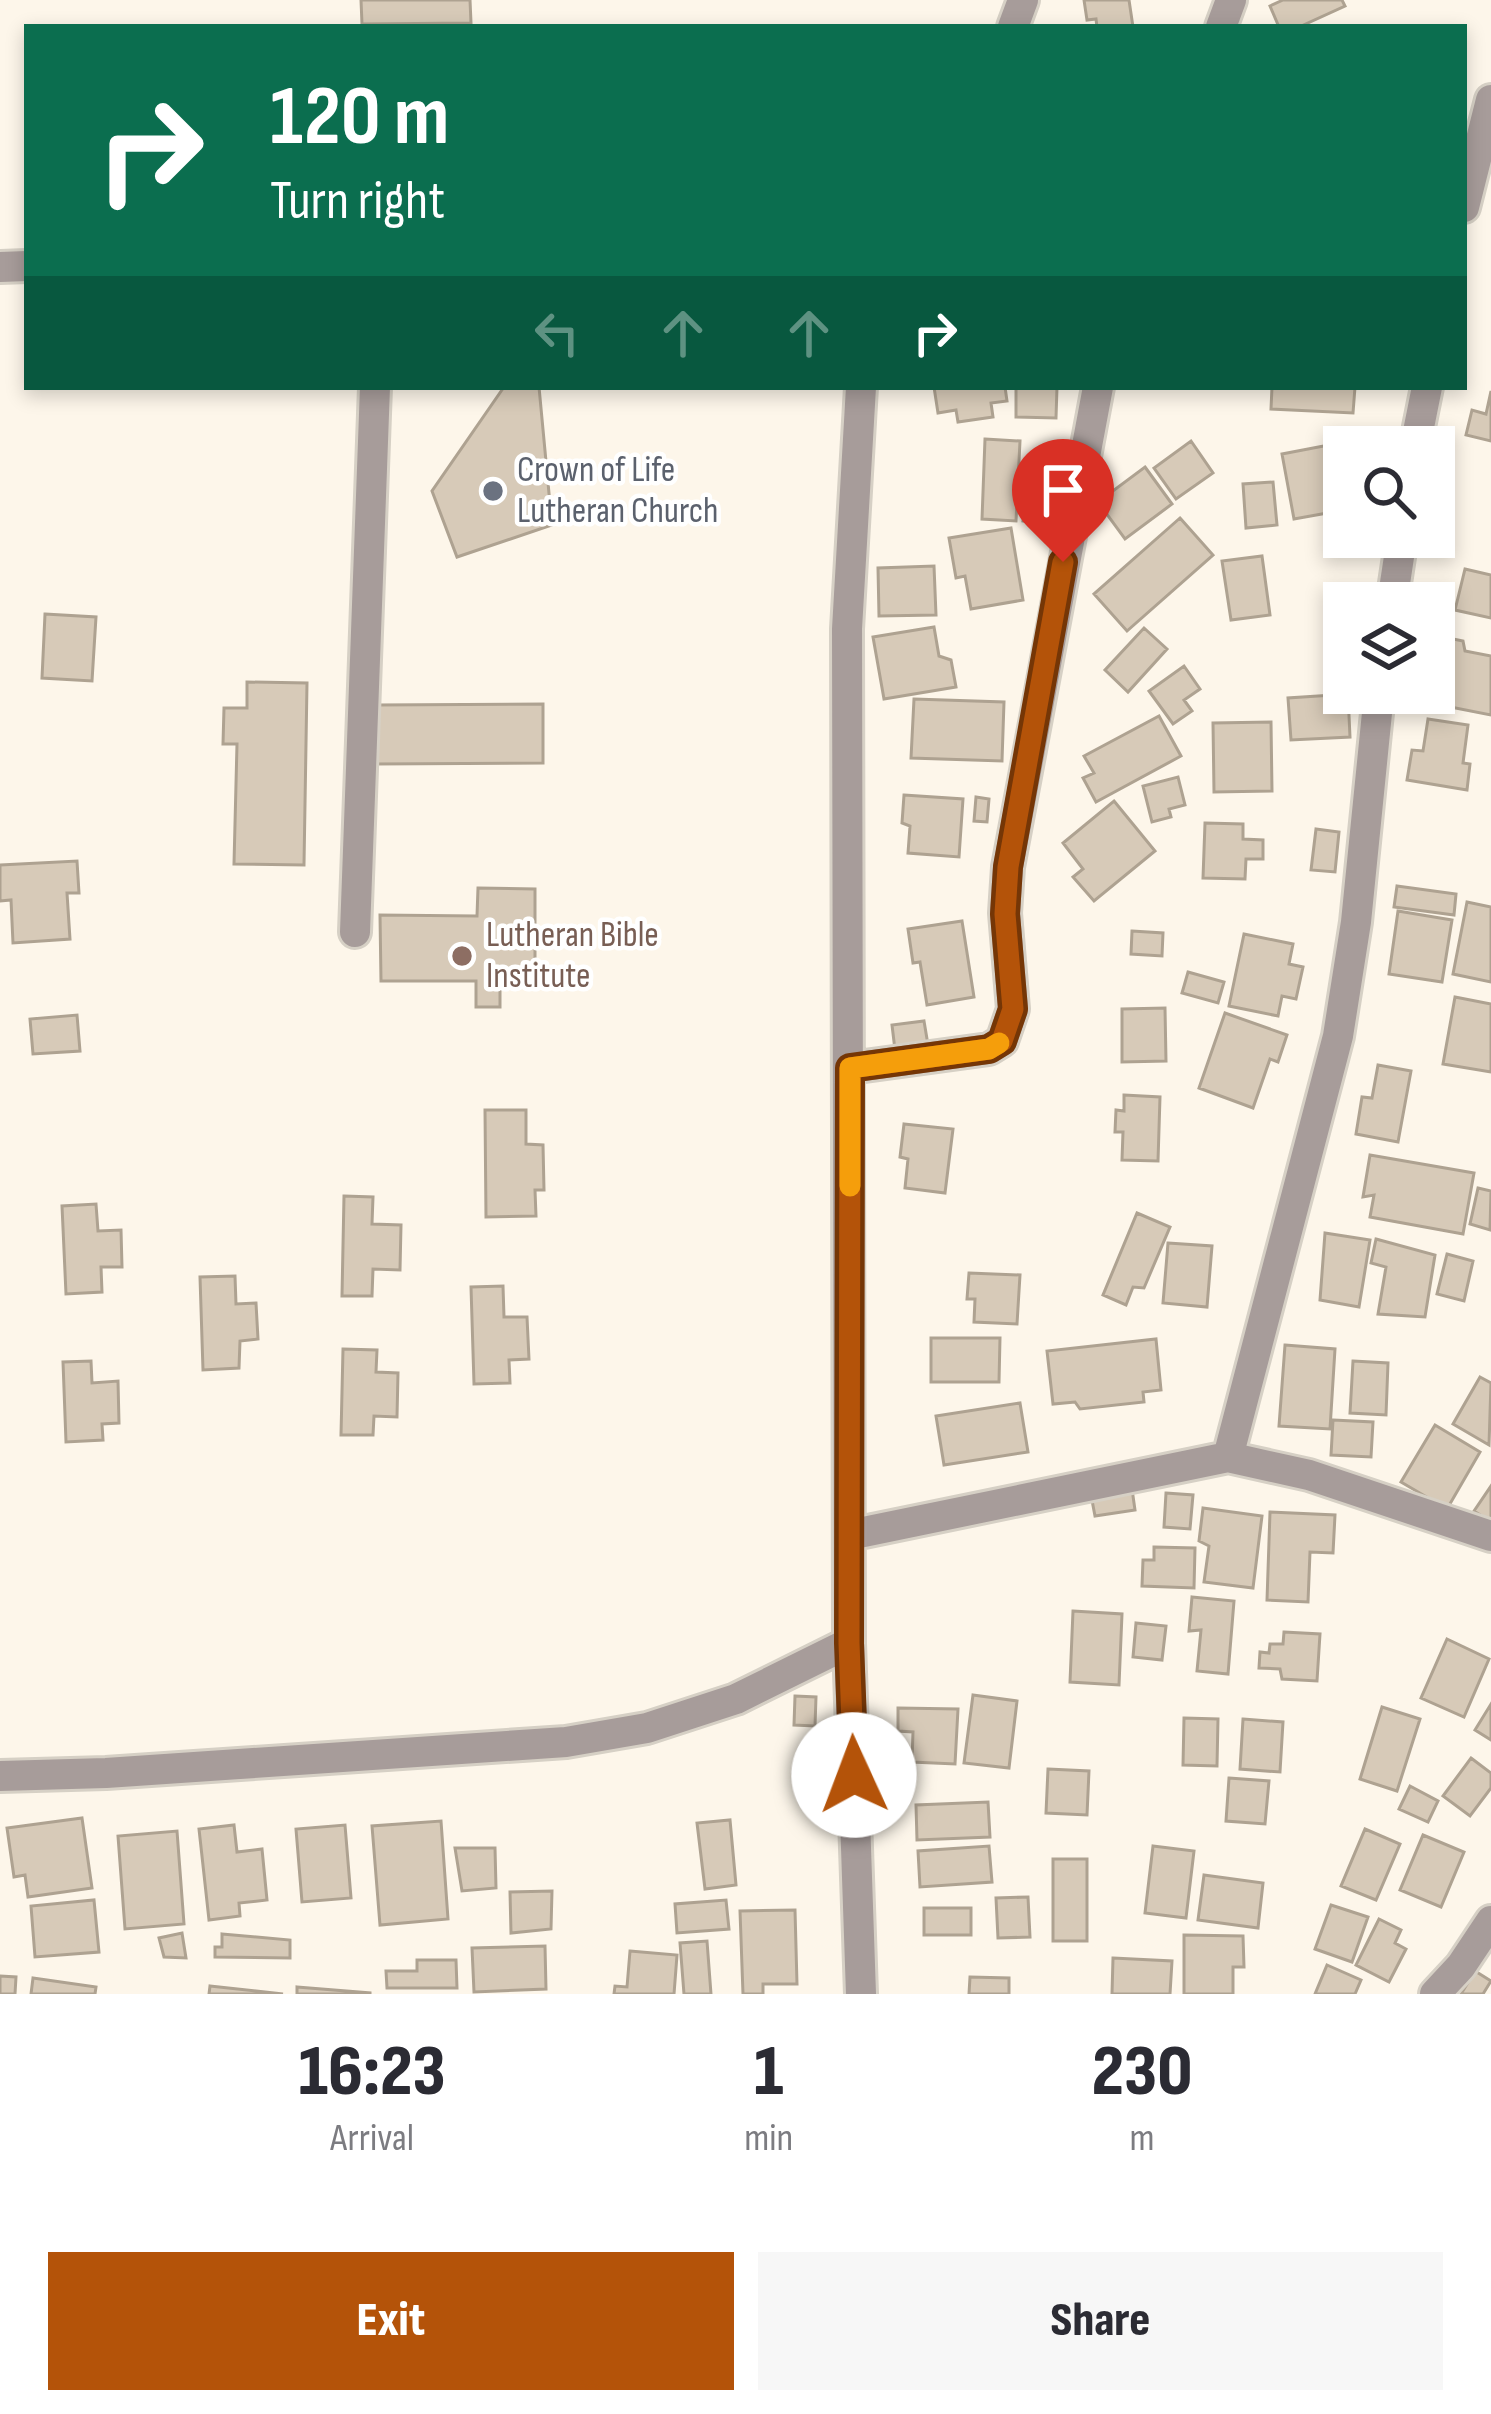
<!DOCTYPE html>
<style>
body{margin:0;font-family:"Sofia Sans Condensed",sans-serif;background:#f7f7f7;color:#2b2b33;height:100vh;display:flex;flex-direction:column;font-size:45px;white-space:nowrap}
*{box-sizing:border-box;margin:0}
p{font-size:39px;color:#7c7c81}
.icon{flex:none;width:66px;height:66px;fill:none;stroke:currentColor;stroke-width:2;stroke-linecap:round;stroke-linejoin:round}
.map{position:relative;height:1994px;overflow:hidden}
.details{display:flex;flex-direction:column;background:#fff;flex:1}
.details>*{flex:none}
.hud{position:absolute;left:24px;top:24px;width:1443px;height:366px;border-radius:0px;box-shadow:0 6px 18px #0003;background:#0b6e4f;color:#fff;overflow:hidden}
.tools{position:absolute;left:1323px;top:426px;display:grid;gap:24px}
.tools a{display:grid;place-items:center;width:132px;height:132px;border-radius:0px;background:#fff;box-shadow:0 6px 18px #0003;font-size:60px}
.pin{position:absolute;display:grid;place-items:center;width:102px;height:102px;color:#fff;margin:-123px -51px;border-radius:50% 50% 50% 0;rotate:-45deg;box-shadow:0 0 12px #0007}
.pin .icon{rotate:45deg}
.me{position:absolute;width:132px;margin:-66px;rotate:358deg;stroke-linejoin:round;filter:drop-shadow(0 0 9px #0008)}
.turn{display:flex;align-items:center;gap:42px;height:252px;padding:0 48px;font-size:54px}
.turn .icon{width:156px;height:156px;stroke-width:2.5}
.turn b{display:block;font-size:84px;line-height:102px}
.lanes{display:flex;align-items:center;height:114px;padding:0 48px;background:#0003;justify-content:center;gap:60px;direction:ltr}
.lanes .off{opacity:.35}
.eta{display:flex;justify-content:space-evenly;align-items:center;height:204px;text-align:center}
.eta b{font-size:72px;font-weight:800;line-height:84px}
.primary-button{display:flex;gap:24px;margin-top:auto;padding:24px 48px}
.primary-button a{flex:1;height:138px;border-radius:0px;background:#b45309;color:#fff;font-size:48px;font-weight:800;line-height:138px;text-align:center}
.primary-button a+a{background:#f7f7f7;color:#2b2b33}
.map>svg:first-child{display:block}
</style>
<div class="map">
<svg width="1491" height="1994" viewBox="0 0 1491 1994">
<rect width="100%" height="100%" fill="#fdf6ea"/>
<!-- building -->
<path fill="#d7cab8" stroke="#aea291" stroke-width="3" d="M361,0h109l1,23 -109,1z
M1084,0h45l4,27h-36l-1,-8 -9,1z
M1283,0h59l3,6 -46,21h-20l-9,-21z
M504,387h35l13,138 -95,32 -25,-66z
M934,387h71l2,14 -16,2 2,14 -35,5 -2,-12 -18,3z
M1016,387h41l-1,31 -40,-1z
M1272,387h83l-2,26 -82,-4z
M1491,391v50l-25,-6 6,-25 14,4z
M985,439l35,2 -4,80 -34,-2z
M1191,441l22,32 -37,26 -22,-31z
M1334,444l10,66 -50,9 -12,-65z
M1145,467l27,37 -47,35 -27,-37z
M1029,475l29,4 -6,46 -29,-4z
M1273,482l4,43 -31,3 -3,-44z
M1180,518l33,37 -86,76 -33,-37z
M1011,528l12,72 -52,9 -6,-33 -9,2 -7,-40z
M1262,556l8,59 -39,5 -9,-59z
M934,566l2,49 -57,1 -1,-48z
M1465,569l26,6v43l-36,-8z
M45,614l51,3 -4,64 -50,-3z
M934,627l5,29 12,4 5,27 -72,12 -11,-62z
M1144,628l23,21 -39,43 -23,-22z
M1434,635l29,6 2,10 26,5v59l-76,-15 1,-7h18z
M1184,666l16,23 -16,11 8,11 -19,13 -24,-33z
M247,682l60,1 -3,182 -70,-1 3,-120h-14l1,-36h23z
M1348,694l2,43 -59,3 -3,-42z
M914,699l90,3 -2,59 -91,-3z
M543,704v59l-167,1v-59z
M1159,716l22,40 -85,46 -13,-24 11,-5 -10,-17z
M1428,719l40,6 -5,38 7,1 -3,26 -60,-10 5,-30 11,1z
M1271,722l1,69 -58,1 -1,-69z
M1178,777l7,28 -16,4 2,8 -19,5 -9,-36z
M904,795l59,4 -4,58 -51,-4 2,-27 -8,-3z
M976,797l13,2 -2,23 -13,-1z
M1114,801l41,50 -61,50 -21,-24 10,-8 -20,-26z
M1205,823l38,1v15l20,1v19h-17l-1,20 -42,-1z
M1316,829l23,3 -4,40 -24,-2z
M77,861l2,32h-12l3,46 -57,4 -2,-43 -11,1v-36z
M1397,886l59,8 -2,21 -60,-8z
M478,888l57,1v94h-35v24h-24v-26h-95l-1,-66 97,1z
M1467,902l24,5v75l-38,-8z
M1398,911l54,9 -10,62 -53,-8z
M962,921l12,76 -47,8 -7,-43 -7,1 -5,-34z
M1132,931l31,2 -1,23 -31,-2z
M1244,934l49,10 -4,20 14,3 -7,32 -14,-3 -4,20 -49,-10z
M1188,972l36,10 -6,21 -36,-10z
M1455,997l36,7v68l-48,-8z
M1165,1008l1,53 -44,1v-53z
M1225,1013l62,22 -9,27 -8,-3 -17,49 -54,-20z
M77,1015l3,36 -47,3 -3,-35z
M924,1021l4,24 -33,5 -3,-25z
M1378,1065l33,6 -13,71 -42,-8 6,-37 10,1z
M1124,1095l36,2 -2,64 -36,-1 1,-28h-8l1,-22 8,1z
M485,1110h41v34l17,1 1,45h-9l1,26 -50,1z
M904,1124l49,5 -8,64 -40,-5 3,-29 -8,-2z
M1370,1155l104,18 -11,61 -93,-17 4,-22 -11,2z
M1478,1188l13,3 -1,39 -20,-6z
M344,1196l29,1 -1,27 29,1 -1,45 -27,-1 -1,27h-30z
M96,1204l2,27 23,-1 1,37h-21l1,25 -36,2 -4,-88z
M1137,1213l33,14 -26,61 -11,-1 -7,18 -23,-10z
M1325,1233l45,7 -11,67 -39,-7z
M1376,1239l59,16 -10,62 -47,-3 8,-47 -15,-4z
M1168,1243l44,3 -5,61 -44,-4z
M1447,1254l26,7 -9,40 -27,-7z
M969,1273l51,2 -3,49 -43,-2 1,-23h-8z
M235,1276l1,28 20,-1 2,36 -18,2 -1,27 -36,2 -3,-93z
M503,1286l1,31h23l2,42 -20,1 1,23 -36,1 -3,-97z
M931,1338h69l-1,44h-68z
M1156,1339l5,51 -18,2 1,10 -64,7 -5,-7 -22,2 -6,-53z
M1285,1345l50,4 -5,80 -51,-3z
M343,1349l34,1 -1,22 22,1 -1,44 -23,-1 -1,19h-32z
M91,1361l1,22 26,-2 1,42 -17,1 1,16 -37,2 -3,-80z
M1353,1361l35,2 -2,52 -36,-2z
M1480,1377l11,6 -2,62 -36,-21z
M1020,1403l8,49 -84,13 -8,-49z
M1333,1420l40,2 -2,35 -40,-2z
M1435,1425l45,27 -33,57 -46,-27z
M1491,1486v36l-17,-11z
M1132,1489l3,21 -40,6 -4,-21z
M1166,1493l27,2 -3,34 -26,-2z
M1203,1508l59,8 -9,72 -49,-6 5,-36 -10,-5z
M1270,1512l65,3 -2,38 -23,-1 -2,50 -41,-2z
M1154,1547l41,1 -1,40 -52,-2 1,-26h11z
M1192,1597l42,4 -6,73 -31,-3 4,-41 -12,1z
M1073,1611l49,3 -3,71 -49,-3z
M1136,1623l30,3 -4,34 -29,-3z
M1284,1632l36,2 -3,47 -35,-2 -2,-10 -21,-1 1,-16 9,1 1,-9h13z
M1447,1639l42,20 -25,58 -43,-19z
M973,1695l44,6 -8,67 -45,-5z
M795,1696l21,1 -1,29 -21,-1z
M1491,1704v36l-16,-10z
M1382,1707l38,12 -23,72 -37,-12z
M898,1708l60,1 -3,55 -43,-2 1,-30 -15,-1z
M1184,1718l34,1 -1,47 -34,-1z
M1243,1719l40,3 -3,50 -40,-3z
M1471,1758l20,15v15l-21,28 -27,-20z
M1048,1769l41,2 -2,44 -41,-2z
M1229,1778l40,3 -4,43 -39,-3z
M1410,1786l28,15 -10,21 -29,-13z
M988,1802l2,35 -73,3 -1,-35z
M82,1818l10,70 -64,9 -3,-22 -11,2 -7,-49z
M730,1820l6,65 -31,4 -8,-66z
M441,1821l7,98 -68,6 -8,-99z
M234,1825l3,27 25,-3 5,51 -28,3 1,13 -31,4 -10,-91z
M345,1825l6,73 -49,4 -6,-73z
M1365,1829l35,15 -24,56 -35,-14z
M177,1831l7,93 -59,5 -7,-93z
M1423,1835l41,17 -23,55 -41,-17z
M989,1846l3,36 -72,5 -2,-36z
M1153,1846l41,5 -8,67 -41,-5z
M455,1848h40l1,40 -34,3z
M1053,1859h34v82h-34z
M1204,1875l59,8 -5,45 -60,-8z
M552,1891l-1,38 -40,4 -1,-41z
M1028,1897l2,40 -32,1 -2,-40z
M94,1900l5,52 -64,5 -4,-51z
M726,1900l3,29 -52,4 -2,-29z
M1331,1905l37,12 -16,45 -37,-13z
M924,1908h47v27h-47z
M795,1910l2,74h-34v10h-20l-3,-83z
M1379,1919l22,11 -6,13 11,6 -17,33 -33,-17z
M182,1933l4,25 -22,-1 -5,-19z
M222,1934l68,6v18l-75,-1v-10h7z
M1184,1935l59,1 1,31h-11v27h-49z
M707,1941l4,53h-27l-4,-51z
M545,1946l1,43 -72,3 -2,-44z
M630,1951l47,4 -3,39h-60l1,-8 12,1z
M1113,1958l59,3 -2,33h-58z
M417,1960h39l1,28h-70l-1,-17h31z
M1327,1965l34,15 -6,14h-40z
M1475,1971l16,10 -8,13h-22z
M0,1976l16,1 -1,17h-15z
M970,1977l39,1v16h-40z
M33,1978l63,9 -1,7h-64z
M210,1986l73,8h-74z
M297,1987l73,6v1h-73z"/>
<g fill="none" stroke-linecap="round" stroke-linejoin="round">
<defs>
<path id="minor" d="M1013,27l10,-27
M1221,27l10,-27
M1464,207l27,-107
M0,267l27,-1
M1415,447l12,-60
M1392,603l10,-66
M355,932l20,-545
M850,1068l139,-19 13,-8 11,-32 -8,-96 3,-46 90,-480
M1228,1457l110,-421 18,-114 23,-229
M849,1535l379,-78 81,18 182,61
M0,1776l106,-3 460,-31 81,-14 89,-29 113,-56
M861,1994l-12,-351 -2,-1014 14,-242
M1435,1994l26,-28 30,-45"/>
</defs>
<!-- minor casing -->
<use href="#minor" stroke="#d6d0c5" stroke-width="36"/>
<!-- minor -->
<use href="#minor" stroke="#a79c9a" stroke-width="30"/>
</g>
<g fill="none" stroke-linecap="round" stroke-linejoin="round">
<defs>
<path id="route" d="M854,1775l-5,-132 1,-575 139,-19 13,-8 11,-32 -8,-95 3,-47 55,-305"/>
</defs>
<!-- route casing -->
<use href="#route" stroke="#753606" stroke-width="30"/>
<!-- route -->
<use href="#route" stroke="#b45309" stroke-width="21"/>
<!-- slow -->
<path stroke="#f59e0b" stroke-width="21" d="M850,1186v-118l139,-19 10,-6"/>
</g>
<!-- markers -->
<circle fill="#6b7280" stroke="#fff" stroke-width="4.5" cx="493" cy="491" r="12"/>
<circle fill="#8d6e63" stroke="#fff" stroke-width="4.5" cx="462" cy="956" r="12"/>
<g text-anchor="middle" dominant-baseline="central" stroke-width="9" stroke-linejoin="round" paint-order="stroke">
<!-- worship labels -->
<g font-size="36" fill="#5b616d" stroke="#fff" text-anchor="start">
<text x="517" y="470">Crown of Life<tspan x="517" dy="41">Lutheran Church</tspan></text>
</g>
<!-- education labels -->
<g font-size="36" fill="#785e54" stroke="#fff" text-anchor="start">
<text x="486" y="935">Lutheran Bible<tspan x="486" dy="41">Institute</tspan></text>
</g>
</g>
</svg>
<div class="tools">
<a><svg class="icon" aria-label="search" viewBox="0 0 24 24"><circle cx="10" cy="10" r="6"/><path d="M15 15l6 6"/></svg></a>
<a><svg class="icon" aria-label="layers" viewBox="0 0 24 24"><path d="M12 4l9 5-9 5-9-5zM3 14l9 5 9-5"/></svg></a>
</div>
<div class="pin" style="left:1063px;top:562px;background:#d93025"><svg class="icon" aria-label="arrive" viewBox="0 0 24 24"><path d="M6 21V4h12l-3 4 3 4H6"/></svg></div>
<svg class="me" style="left:854px;top:1775px" viewBox="-20 -20 40 40"><circle r="19" fill="#fff"/><path d="M0-13L10 11 0 6-10 11z" fill="#b45309"/></svg>
<div class="hud">
<div class="turn"><svg class="icon" aria-label="right" viewBox="0 0 24 24"><path d="M7 20v-9h11M14 6l5 5-5 5"/></svg><div><b>120 m</b>Turn right</div></div>
<div class="lanes"><svg class="icon off" aria-label="left" viewBox="0 0 24 24"><path d="M17 20v-9H6M10 6l-5 5 5 5"/></svg><svg class="icon off" aria-label="ahead" viewBox="0 0 24 24"><path d="M12 20V5M6 11l6-6 6 6"/></svg><svg class="icon off" aria-label="ahead" viewBox="0 0 24 24"><path d="M12 20V5M6 11l6-6 6 6"/></svg><svg class="icon" aria-label="right" viewBox="0 0 24 24"><path d="M7 20v-9h11M14 6l5 5-5 5"/></svg></div>
</div>
</div>
<section class="details">
<div class="eta">
<div><b>16:23</b><p>Arrival</p></div>
<div><b>1</b><p>min</p></div>
<div><b>230</b><p>m</p></div>
</div>
<div class="primary-button"><a>Exit</a><a>Share</a></div>
</section>
